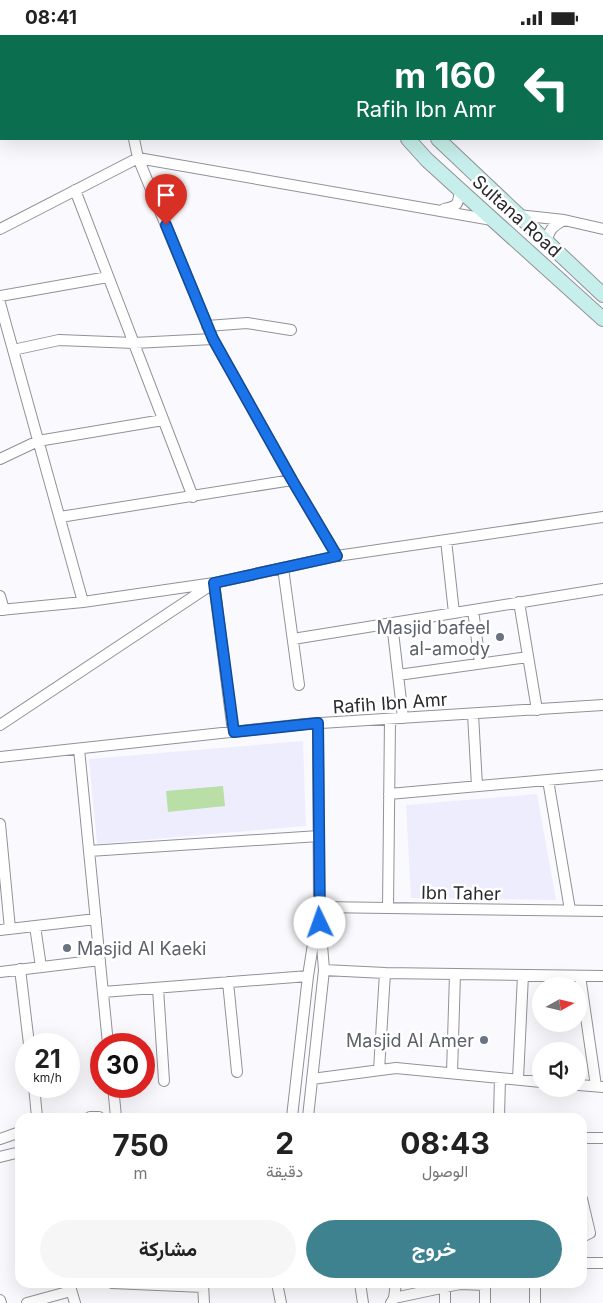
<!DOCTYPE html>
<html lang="ar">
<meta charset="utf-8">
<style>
body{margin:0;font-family:Inter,Vazirmatn,sans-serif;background:#f6f6f6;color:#222;direction:rtl;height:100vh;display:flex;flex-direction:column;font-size:19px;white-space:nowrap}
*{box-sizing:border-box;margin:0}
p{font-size:16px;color:#767676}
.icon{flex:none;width:28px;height:28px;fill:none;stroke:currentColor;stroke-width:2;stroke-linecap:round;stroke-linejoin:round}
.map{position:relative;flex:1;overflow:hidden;direction:ltr}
.panel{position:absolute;left:15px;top:1078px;width:572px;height:175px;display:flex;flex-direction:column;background:#fff;border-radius:15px;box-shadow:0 5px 20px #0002;direction:rtl}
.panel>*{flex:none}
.top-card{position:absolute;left:0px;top:0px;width:604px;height:105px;box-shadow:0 5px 20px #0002;direction:rtl;background:#0b6e4f;color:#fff;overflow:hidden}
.needle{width:32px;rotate:82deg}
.buttons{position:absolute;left:532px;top:942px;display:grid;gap:10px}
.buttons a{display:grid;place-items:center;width:55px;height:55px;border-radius:50%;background:#fff;box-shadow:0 5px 20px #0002;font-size:25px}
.speed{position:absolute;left:15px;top:998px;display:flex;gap:10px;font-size:25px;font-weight:700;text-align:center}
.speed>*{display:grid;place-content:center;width:65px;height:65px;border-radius:50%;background:#fff;box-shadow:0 5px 20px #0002;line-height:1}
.speed small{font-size:12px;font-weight:400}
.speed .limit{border:8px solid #d22;background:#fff;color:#111}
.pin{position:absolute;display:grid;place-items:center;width:42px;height:42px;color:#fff;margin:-51px -21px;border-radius:50% 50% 50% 0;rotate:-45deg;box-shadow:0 0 5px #0007}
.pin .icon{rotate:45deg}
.me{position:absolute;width:55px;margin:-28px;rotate:357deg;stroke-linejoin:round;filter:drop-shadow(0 0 4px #0008)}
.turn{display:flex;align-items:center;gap:18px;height:105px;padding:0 25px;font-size:22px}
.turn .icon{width:65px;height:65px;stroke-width:2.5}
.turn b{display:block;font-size:35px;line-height:42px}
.eta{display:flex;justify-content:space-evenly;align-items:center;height:85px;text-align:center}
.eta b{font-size:30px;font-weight:700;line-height:35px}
.cta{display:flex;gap:10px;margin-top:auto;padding:10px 25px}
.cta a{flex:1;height:58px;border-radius:30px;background:#3e8290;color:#fff;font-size:20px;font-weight:700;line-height:58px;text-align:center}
.cta a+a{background:#f6f6f6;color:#222}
.status{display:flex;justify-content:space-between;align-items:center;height:35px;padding:0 25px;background:#fff;direction:ltr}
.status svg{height:14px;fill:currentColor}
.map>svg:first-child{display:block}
</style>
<div class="status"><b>08:41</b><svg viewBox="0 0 49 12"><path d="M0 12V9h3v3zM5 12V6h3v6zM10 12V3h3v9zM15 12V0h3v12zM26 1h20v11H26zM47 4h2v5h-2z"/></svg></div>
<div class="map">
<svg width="603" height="1268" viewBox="0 0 603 1268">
<rect width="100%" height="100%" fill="#fafafe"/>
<!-- built -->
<path fill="#eeedfe" d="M303,706l3,85 -209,18 -8,-85z
M537,759l19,106 -145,-2 -5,-93z"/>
<!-- green -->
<path fill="#b9dfa6" d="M223,751l2,20 -57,6 -2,-21z"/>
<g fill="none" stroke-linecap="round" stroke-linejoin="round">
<defs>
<path id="minor" d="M475,0l1,1
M272,1l2,-1
M567,1v-1
M602,60h1
M134,104l4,19 75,181 79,141 45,76
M75,155l118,307
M444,174c14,-3 14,-4 16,-19
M518,180l46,5 39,9
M0,194l138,-71 354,62
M547,208c1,-13 6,-17 17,-23
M0,261l108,-19
M0,268l83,299
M207,291l40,-3 44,7
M13,315l46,-10 75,3 79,-4
M0,424l38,-18 125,-21
M60,482l232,-37
M446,505l8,73
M283,533l16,117
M0,561l4,14
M519,567l18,108
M0,575l83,-8 131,-19 19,149
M473,575l7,53
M392,588l11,95
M293,604l310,-50
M398,640l130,-18
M473,679l4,72
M0,690l214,-142 123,-27 266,-39
M79,714l29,295
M0,722l305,-33 298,-19
M548,745l22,130
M389,759l214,-19
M0,789l10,105
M89,816l230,-15
M319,872l284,4
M388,873l2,-189
M35,891l6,41
M0,895l96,-11
M20,934l9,75
M324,935l61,3 218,3
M0,937l100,-12
M580,941l16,110
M228,947l9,90
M158,953l6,93
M103,957l205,-16
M379,1035l6,-97
M452,1038l3,-99
M312,1044l84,-11 145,14
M518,1044l5,-104
M579,1050l24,2
M34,1051l3,31
M113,1051l3,31
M90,1082h9
M292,1082l16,-141 8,-51
M308,1082l16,-147 -5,-63 -1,-183
M499,1082l1,-39
M582,1103h21
M0,1104l20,-7
M0,1122l20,-5
M582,1164l8,34 -8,4
M582,1228h21
M69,1248l6,20
M112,1248l91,4
M203,1248l1,20
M277,1248l4,20
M360,1248l3,20
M535,1248v20
M394,1263l66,-14 25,1
M0,1265l1,3
M27,1268l44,-12
M391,1268l3,-5 2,-15
M445,1268v-17
M485,1268v-20"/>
<path id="secondary" d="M327,0l1,1
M354,0l1,1
M408,104l19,21 33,30 143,129
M438,104l165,156"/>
</defs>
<!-- minor casing -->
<use href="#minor" stroke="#91919a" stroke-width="12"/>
<!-- secondary casing -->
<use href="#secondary" stroke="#91919a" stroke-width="16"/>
<!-- minor -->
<use href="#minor" stroke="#fff" stroke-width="10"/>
<!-- secondary -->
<use href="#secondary" stroke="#c6eeea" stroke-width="14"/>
</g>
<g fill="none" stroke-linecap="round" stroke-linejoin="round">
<defs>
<path id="route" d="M166,190l47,114 79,141 45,76 -123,27 20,149 84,-9 2,200"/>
</defs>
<!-- route casing -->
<use href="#route" stroke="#114b97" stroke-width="12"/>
<!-- route -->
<use href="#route" stroke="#1a73e8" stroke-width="9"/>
</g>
<!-- markers -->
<g fill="#6b7280" stroke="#fff" stroke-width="2">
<circle cx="500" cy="602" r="5"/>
<circle cx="67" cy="913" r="5"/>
<circle cx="484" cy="1005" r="5"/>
</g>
<g text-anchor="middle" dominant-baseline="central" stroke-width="5" stroke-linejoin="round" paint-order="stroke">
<!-- street labels -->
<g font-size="18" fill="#29292d" stroke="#fff">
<text transform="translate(517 181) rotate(42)">Sultana Road</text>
<text transform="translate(390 668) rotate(-4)">Rafih Ibn Amr</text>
<text transform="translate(461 858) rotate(1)">Ibn Taher</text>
</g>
<!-- worship labels -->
<g font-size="18" fill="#5b616d" stroke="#fff" text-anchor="end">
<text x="490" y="592">Masjid bafeel<tspan x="490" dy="21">al-amody</tspan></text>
<text x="77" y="913" text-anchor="start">Masjid Al Kaeki</text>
<text x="474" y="1005">Masjid Al Amer</text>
</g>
</g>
</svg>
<div class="buttons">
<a><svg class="needle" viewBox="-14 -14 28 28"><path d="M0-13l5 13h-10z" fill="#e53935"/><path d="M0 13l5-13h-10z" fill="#767676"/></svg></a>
<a><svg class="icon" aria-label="sound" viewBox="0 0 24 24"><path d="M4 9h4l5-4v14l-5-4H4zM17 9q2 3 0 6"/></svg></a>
</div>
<div class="speed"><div>21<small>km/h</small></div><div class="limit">30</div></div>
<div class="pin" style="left:166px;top:190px;background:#d93025"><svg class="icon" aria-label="arrive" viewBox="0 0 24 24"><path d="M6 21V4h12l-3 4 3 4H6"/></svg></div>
<svg class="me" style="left:320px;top:888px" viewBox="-20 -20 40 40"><circle r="19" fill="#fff"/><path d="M0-13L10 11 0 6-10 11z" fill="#1a73e8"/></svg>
<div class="top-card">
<div class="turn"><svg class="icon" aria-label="left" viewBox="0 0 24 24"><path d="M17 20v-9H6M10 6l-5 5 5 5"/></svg><div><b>160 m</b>Rafih Ibn Amr</div></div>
</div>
<section class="panel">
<div class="eta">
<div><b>08:43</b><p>الوصول</p></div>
<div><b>2</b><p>دقيقة</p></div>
<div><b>750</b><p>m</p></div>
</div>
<div class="cta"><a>خروج</a><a>مشاركة</a></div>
</section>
</div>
